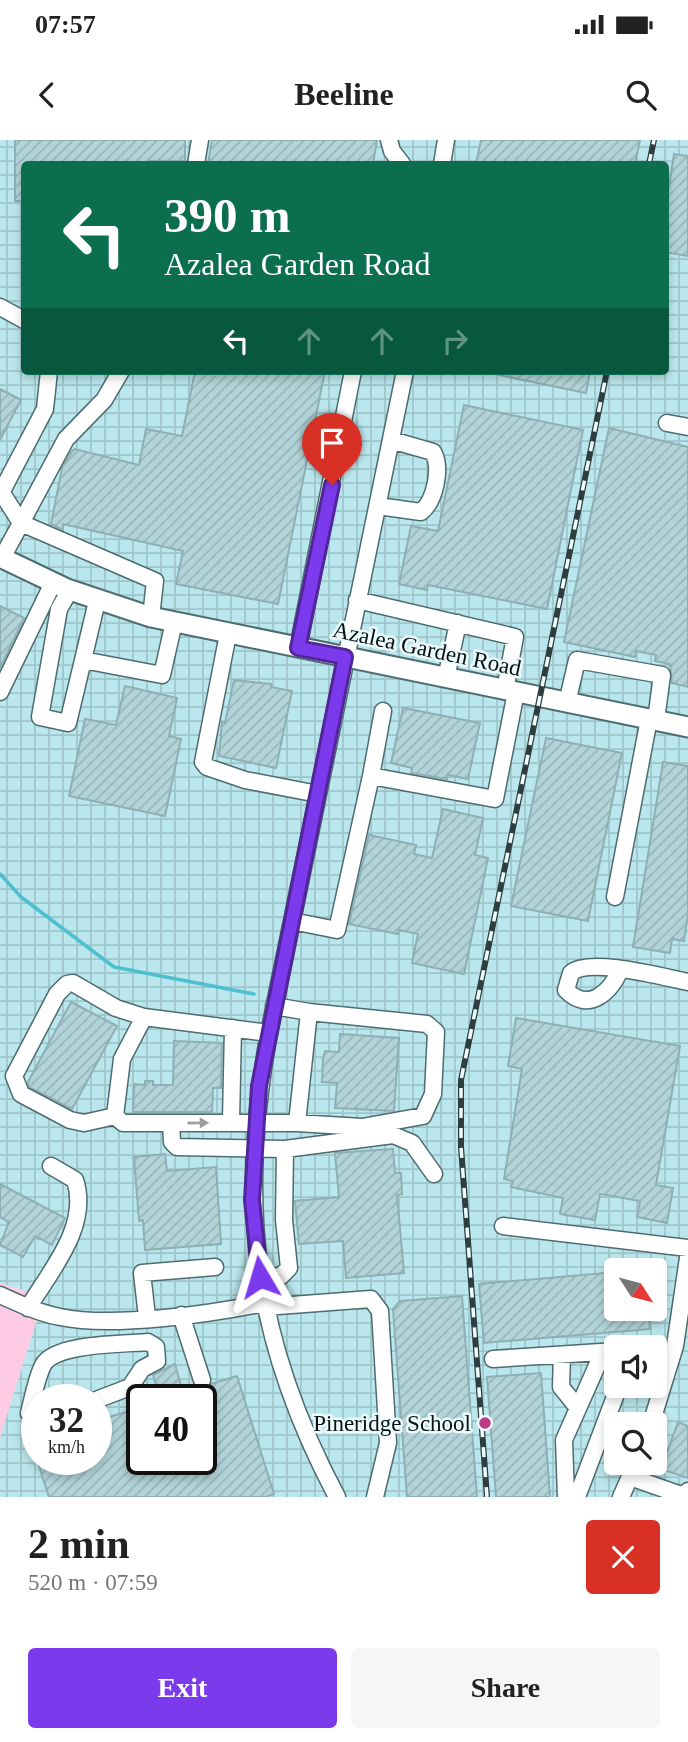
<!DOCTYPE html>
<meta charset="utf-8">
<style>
body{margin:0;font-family:Georgia,serif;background:#f6f6f6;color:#222;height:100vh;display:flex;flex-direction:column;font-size:26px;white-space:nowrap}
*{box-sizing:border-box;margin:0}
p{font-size:23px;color:#767676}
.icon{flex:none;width:38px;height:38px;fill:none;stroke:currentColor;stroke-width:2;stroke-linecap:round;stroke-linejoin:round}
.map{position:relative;height:1357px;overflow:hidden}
.drawer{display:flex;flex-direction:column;background:#fff;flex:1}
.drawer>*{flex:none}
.banner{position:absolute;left:21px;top:21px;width:648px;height:214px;border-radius:7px;box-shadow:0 4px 10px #0003;background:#0b6e4f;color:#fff;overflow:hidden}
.needle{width:46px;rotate:126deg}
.buttons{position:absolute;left:604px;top:1118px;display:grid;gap:14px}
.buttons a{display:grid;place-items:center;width:63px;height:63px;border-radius:7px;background:#fff;box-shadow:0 4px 10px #0003;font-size:35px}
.speed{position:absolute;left:21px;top:1244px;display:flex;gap:14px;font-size:35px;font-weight:700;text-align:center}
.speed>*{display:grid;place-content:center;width:91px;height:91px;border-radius:50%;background:#fff;box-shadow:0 4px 10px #0003;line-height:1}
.speed small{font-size:18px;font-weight:400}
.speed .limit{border:4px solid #111;border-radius:10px;background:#fff;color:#111}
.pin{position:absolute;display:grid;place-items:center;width:60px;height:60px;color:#fff;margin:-72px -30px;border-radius:50% 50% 50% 0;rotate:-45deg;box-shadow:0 0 7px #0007}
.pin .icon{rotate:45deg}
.me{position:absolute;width:77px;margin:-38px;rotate:353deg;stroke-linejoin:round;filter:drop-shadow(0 0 5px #0008)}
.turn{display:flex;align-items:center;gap:24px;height:147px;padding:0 28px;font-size:32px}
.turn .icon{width:91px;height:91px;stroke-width:2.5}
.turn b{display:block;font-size:49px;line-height:60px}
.lanes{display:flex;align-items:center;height:66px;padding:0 28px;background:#0003;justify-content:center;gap:35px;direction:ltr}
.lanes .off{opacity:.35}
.round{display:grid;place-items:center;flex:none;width:74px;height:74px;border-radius:7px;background:#f6f6f6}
.overview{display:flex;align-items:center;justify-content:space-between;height:119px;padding:0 28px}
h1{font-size:42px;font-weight:800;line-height:52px}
.action{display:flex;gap:14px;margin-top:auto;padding:14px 28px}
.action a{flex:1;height:80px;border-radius:7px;background:#7c3aed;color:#fff;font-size:28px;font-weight:800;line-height:80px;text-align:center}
.action a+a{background:#f6f6f6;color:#222}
.status{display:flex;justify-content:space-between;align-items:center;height:49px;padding:0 35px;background:#fff;direction:ltr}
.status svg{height:19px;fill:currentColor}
header{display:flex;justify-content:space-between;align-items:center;height:91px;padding:0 28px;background:#fff;font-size:32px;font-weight:800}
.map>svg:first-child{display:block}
</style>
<div class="status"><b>07:57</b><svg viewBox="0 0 49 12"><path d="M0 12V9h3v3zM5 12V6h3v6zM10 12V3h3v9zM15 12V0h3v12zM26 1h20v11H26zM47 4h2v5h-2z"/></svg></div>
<header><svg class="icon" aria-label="back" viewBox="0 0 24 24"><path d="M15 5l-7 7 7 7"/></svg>Beeline<svg class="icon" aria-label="search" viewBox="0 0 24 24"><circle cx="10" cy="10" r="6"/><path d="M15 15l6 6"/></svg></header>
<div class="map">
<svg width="688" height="1357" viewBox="0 0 688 1357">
<defs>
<pattern id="industrial-grid" width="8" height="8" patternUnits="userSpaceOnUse" patternTransform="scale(1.75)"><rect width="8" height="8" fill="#bae7ed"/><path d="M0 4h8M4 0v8" fill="none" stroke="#9ec5ca"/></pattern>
<pattern id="building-hatch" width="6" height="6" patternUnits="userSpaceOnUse" patternTransform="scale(1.75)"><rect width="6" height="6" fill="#b2d4d9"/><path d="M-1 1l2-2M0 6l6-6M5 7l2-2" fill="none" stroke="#98b5b9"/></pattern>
</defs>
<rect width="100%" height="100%" fill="#cff2f7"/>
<!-- industrial -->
<path fill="url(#industrial-grid)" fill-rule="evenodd" d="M0,0h688v1357h-688v-60l44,-140 -44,-14zM24,24h641v207h-641zM616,1130h38v39h-38zM616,1208h38v38h-38zM37,1260h59v60h-59zM142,1260h59v60h-59zM616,1284h38v39h-38z"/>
<!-- green -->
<path fill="#fdcbe3" d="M0,1143l44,14 -44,140z"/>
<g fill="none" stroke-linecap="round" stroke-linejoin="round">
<!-- stream -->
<path stroke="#4ebfce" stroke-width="3.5" d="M0,734l21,23 93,70 140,27"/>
</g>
<!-- building -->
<path fill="url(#building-hatch)" stroke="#8eafb4" stroke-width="2" d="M15,0h170v21h-36v3h-125v37h-9z
M212,0h165l-4,24h-165z
M481,0h159l-5,24h-159z
M674,14l14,2v100l-23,-4v-40z
M195,231h130l-47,233 -102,-20 7,-33 -120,-27v6l-12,-6 11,-56 10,-17 3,-2 64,16 7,-36 36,7z
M500,231h90l-4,22 -87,-18z
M0,249l21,11 -21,40z
M464,265l119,25 -36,179 -119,-24 -1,5 -28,-6 12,-58 27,5z
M609,288l79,19v240l-16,-4 -2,-19 -15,-3 1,-6 -20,-4 -1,6 -71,-15z
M0,466l24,12 -24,50z
M234,540l37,4v3l21,4 -16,77 -57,-12 3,-34 3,1z
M125,546l52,12 -8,38 12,3 -16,77 -96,-20 16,-77 31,6z
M403,568l77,15 -12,56 -20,-4 -1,4 -36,-6 1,-5 -21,-5z
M546,598l76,15 -34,168 -77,-15z
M663,622l25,4v148l-4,27 -12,-2 -2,14 -37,-6z
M443,669l40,9 -8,37 13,3 -24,116 -52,-11 6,-29 -19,-4 -1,4 -49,-10 20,-89 47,10 -2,9 18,4z
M71,862l46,24 -45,83 -43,-22 -1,-5z
M516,878l164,28 -24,139 17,3 -6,35 -30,-6 3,-16 -40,-7 -5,26 -35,-6 3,-16 -52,-11 2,-6 -9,-2 18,-110 -14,-3z
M340,894l59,4 -5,73 -59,-3 2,-25 -15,-1 1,-22 2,-9 14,1z
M174,901l48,2 -1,45h-8l-1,24h-79l1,-28 11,1v-4h8v4h20z
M393,1009l2,24h6l1,21 -5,1 7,78 -58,5 -3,-37 -44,3 -4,-43 44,-4 -4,-44z
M165,1014l2,17 49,-4 5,77 -76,6 -2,-30 -4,1 -5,-64z
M0,1044l65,34 -13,27 -17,-9 -12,21 -23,-12 9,-23 -9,-5z
M616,1132v37h32l2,20 -166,14 -5,-59z
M462,1156l15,201h-70l-14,-188 7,-8z
M175,1224l8,29 22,-3 6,-6 26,-8 37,118 -9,3h-216l-12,-37h59v-39l46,-14v53h59v-60h-40l-8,-25z
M541,1233l9,124h-54l-9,-120z
M678,1282l10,4v52l-27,-9z"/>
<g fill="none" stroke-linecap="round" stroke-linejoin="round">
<defs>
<path id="minor" d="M389,0l3,11 10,13
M196,24l4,-24
M442,24l4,-24
M0,167l24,13
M121,231l-17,29 -38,39 -45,84 134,58 -4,36
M667,283l21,4
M0,350l21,33 -19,35
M2,351l43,-82 4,-38
M378,366l43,6c14,-11 21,-44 12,-60l-42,-12
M70,450l-11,19 -19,108 28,6 15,-63
M357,460l158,37 -10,53
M97,461l-14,59 79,15 12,-53
M228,494l-25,128 4,5 38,13 73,14
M298,508l55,-277
M446,538l12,-55
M0,552l53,-109
M567,563l10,-43 85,15 -6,45
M371,636l12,-65
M615,757l34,-178
M292,781l45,9 34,-154 124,23 21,-107
M620,830c-10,23 -32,43 -54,20l5,-17c18,-16 92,4 117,9
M144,877l-22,42 -7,57 8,7h174l12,-111 -35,-6
M115,976l-31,7 -14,-3 -49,-26 -7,-18 43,-82 10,-10 6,-1 43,25 28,9 125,16
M231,981l2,-93
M171,983l1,19 5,5 108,2 108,-14 19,8 22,31
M297,983l65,4 61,-11 10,-22 3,-62 -9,-8 -118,-12
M503,1086l185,22
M260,1137l21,-1 8,-8 -5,-48 1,-71
M0,1155c20,9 39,18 60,22 53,11 150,-3 204,-14
M265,1167l106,-8 9,12 8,132 -13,54
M28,1168c23,-38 62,-82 47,-128l-24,-14
M181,1175l21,65
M147,1177l-5,-44 73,-6
M562,1215l-1,32 17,21
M493,1219l123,-8
M37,1279l-8,-6c4,-15 7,-34 14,-48 12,-22 82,-21 105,-23l8,5 1,14 -15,8 -12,18 -34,13
M651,1284l24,-78 13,-88
M630,1337l54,19 4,-5
M337,1357c-83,-156 -100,-291 -68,-464l136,-662
M566,1357l-2,-57 39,-88
M577,1357l42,-111
M621,1357l15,-34"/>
<path id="major" d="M0,417l67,32 84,28 537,110"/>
</defs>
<!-- minor casing -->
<use href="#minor" stroke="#4c6c70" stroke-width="19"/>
<!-- major casing -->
<use href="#major" stroke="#4c6c70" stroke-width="23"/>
<!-- minor -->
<use href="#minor" stroke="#fff" stroke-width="16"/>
<!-- major -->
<use href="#major" stroke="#fff" stroke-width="19"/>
<defs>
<path id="rail" d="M649,24l5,-24
M487,1357l-26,-350v-67l146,-709"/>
</defs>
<!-- rail casing -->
<use href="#rail" stroke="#2d3d40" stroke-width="6"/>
<!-- rail -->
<use href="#rail" stroke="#edfbfd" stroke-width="3.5" stroke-dasharray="10" stroke-linecap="butt"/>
</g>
<!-- one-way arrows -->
<defs><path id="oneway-solid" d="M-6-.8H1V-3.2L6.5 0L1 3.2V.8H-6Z" transform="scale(1.75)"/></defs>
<use fill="#9ba0a1" href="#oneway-solid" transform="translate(198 983) rotate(-1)"/>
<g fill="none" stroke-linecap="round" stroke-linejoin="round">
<defs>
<path id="route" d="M260,1137l-8,-77 7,-114 86,-429 -47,-9 34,-163"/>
</defs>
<!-- route casing -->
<use href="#route" stroke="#51269a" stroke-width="18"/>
<!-- route -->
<use href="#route" stroke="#7c3aed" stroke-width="12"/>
</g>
<!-- markers -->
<circle fill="#bb3b87" stroke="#edfbfd" stroke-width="2.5" cx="485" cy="1283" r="7"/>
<g text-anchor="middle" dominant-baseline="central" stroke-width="5" stroke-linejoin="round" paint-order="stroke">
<!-- street labels -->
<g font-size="23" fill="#061214" stroke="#edfbfd">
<text transform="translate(427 509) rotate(12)">Azalea Garden Road</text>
</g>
<!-- poi labels -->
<g font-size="23" fill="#061214" stroke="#edfbfd" text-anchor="end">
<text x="471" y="1283">Pineridge School</text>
</g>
</g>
</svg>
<div class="buttons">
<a><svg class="needle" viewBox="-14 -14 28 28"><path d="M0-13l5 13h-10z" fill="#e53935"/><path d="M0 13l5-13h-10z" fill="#767676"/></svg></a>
<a><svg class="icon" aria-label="sound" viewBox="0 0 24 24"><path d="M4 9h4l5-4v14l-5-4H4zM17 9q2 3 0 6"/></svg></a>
<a><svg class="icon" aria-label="search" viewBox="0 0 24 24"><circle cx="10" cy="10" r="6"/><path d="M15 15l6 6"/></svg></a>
</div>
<div class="speed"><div>32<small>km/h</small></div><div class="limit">40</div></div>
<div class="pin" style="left:332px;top:345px;background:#d93025"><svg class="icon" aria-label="arrive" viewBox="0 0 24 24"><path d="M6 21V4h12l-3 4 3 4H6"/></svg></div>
<svg class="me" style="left:260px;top:1137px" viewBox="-20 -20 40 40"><path d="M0-17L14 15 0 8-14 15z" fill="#7c3aed" stroke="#fff" stroke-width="4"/></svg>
<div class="banner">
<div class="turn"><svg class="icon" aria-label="left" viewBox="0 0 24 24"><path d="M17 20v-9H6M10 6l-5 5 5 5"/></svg><div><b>390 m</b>Azalea Garden Road</div></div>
<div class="lanes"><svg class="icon" aria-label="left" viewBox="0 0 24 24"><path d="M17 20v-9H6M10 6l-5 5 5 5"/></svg><svg class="icon off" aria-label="ahead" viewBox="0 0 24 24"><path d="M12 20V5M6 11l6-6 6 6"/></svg><svg class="icon off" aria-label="ahead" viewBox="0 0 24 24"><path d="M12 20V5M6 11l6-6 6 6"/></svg><svg class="icon off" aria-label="right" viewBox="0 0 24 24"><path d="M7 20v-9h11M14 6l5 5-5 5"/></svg></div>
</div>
</div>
<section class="drawer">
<div class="overview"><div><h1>2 min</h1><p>520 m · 07:59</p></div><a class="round" style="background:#d93025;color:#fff"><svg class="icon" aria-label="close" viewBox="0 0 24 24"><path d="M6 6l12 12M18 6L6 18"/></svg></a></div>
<div class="action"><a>Exit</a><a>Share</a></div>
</section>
